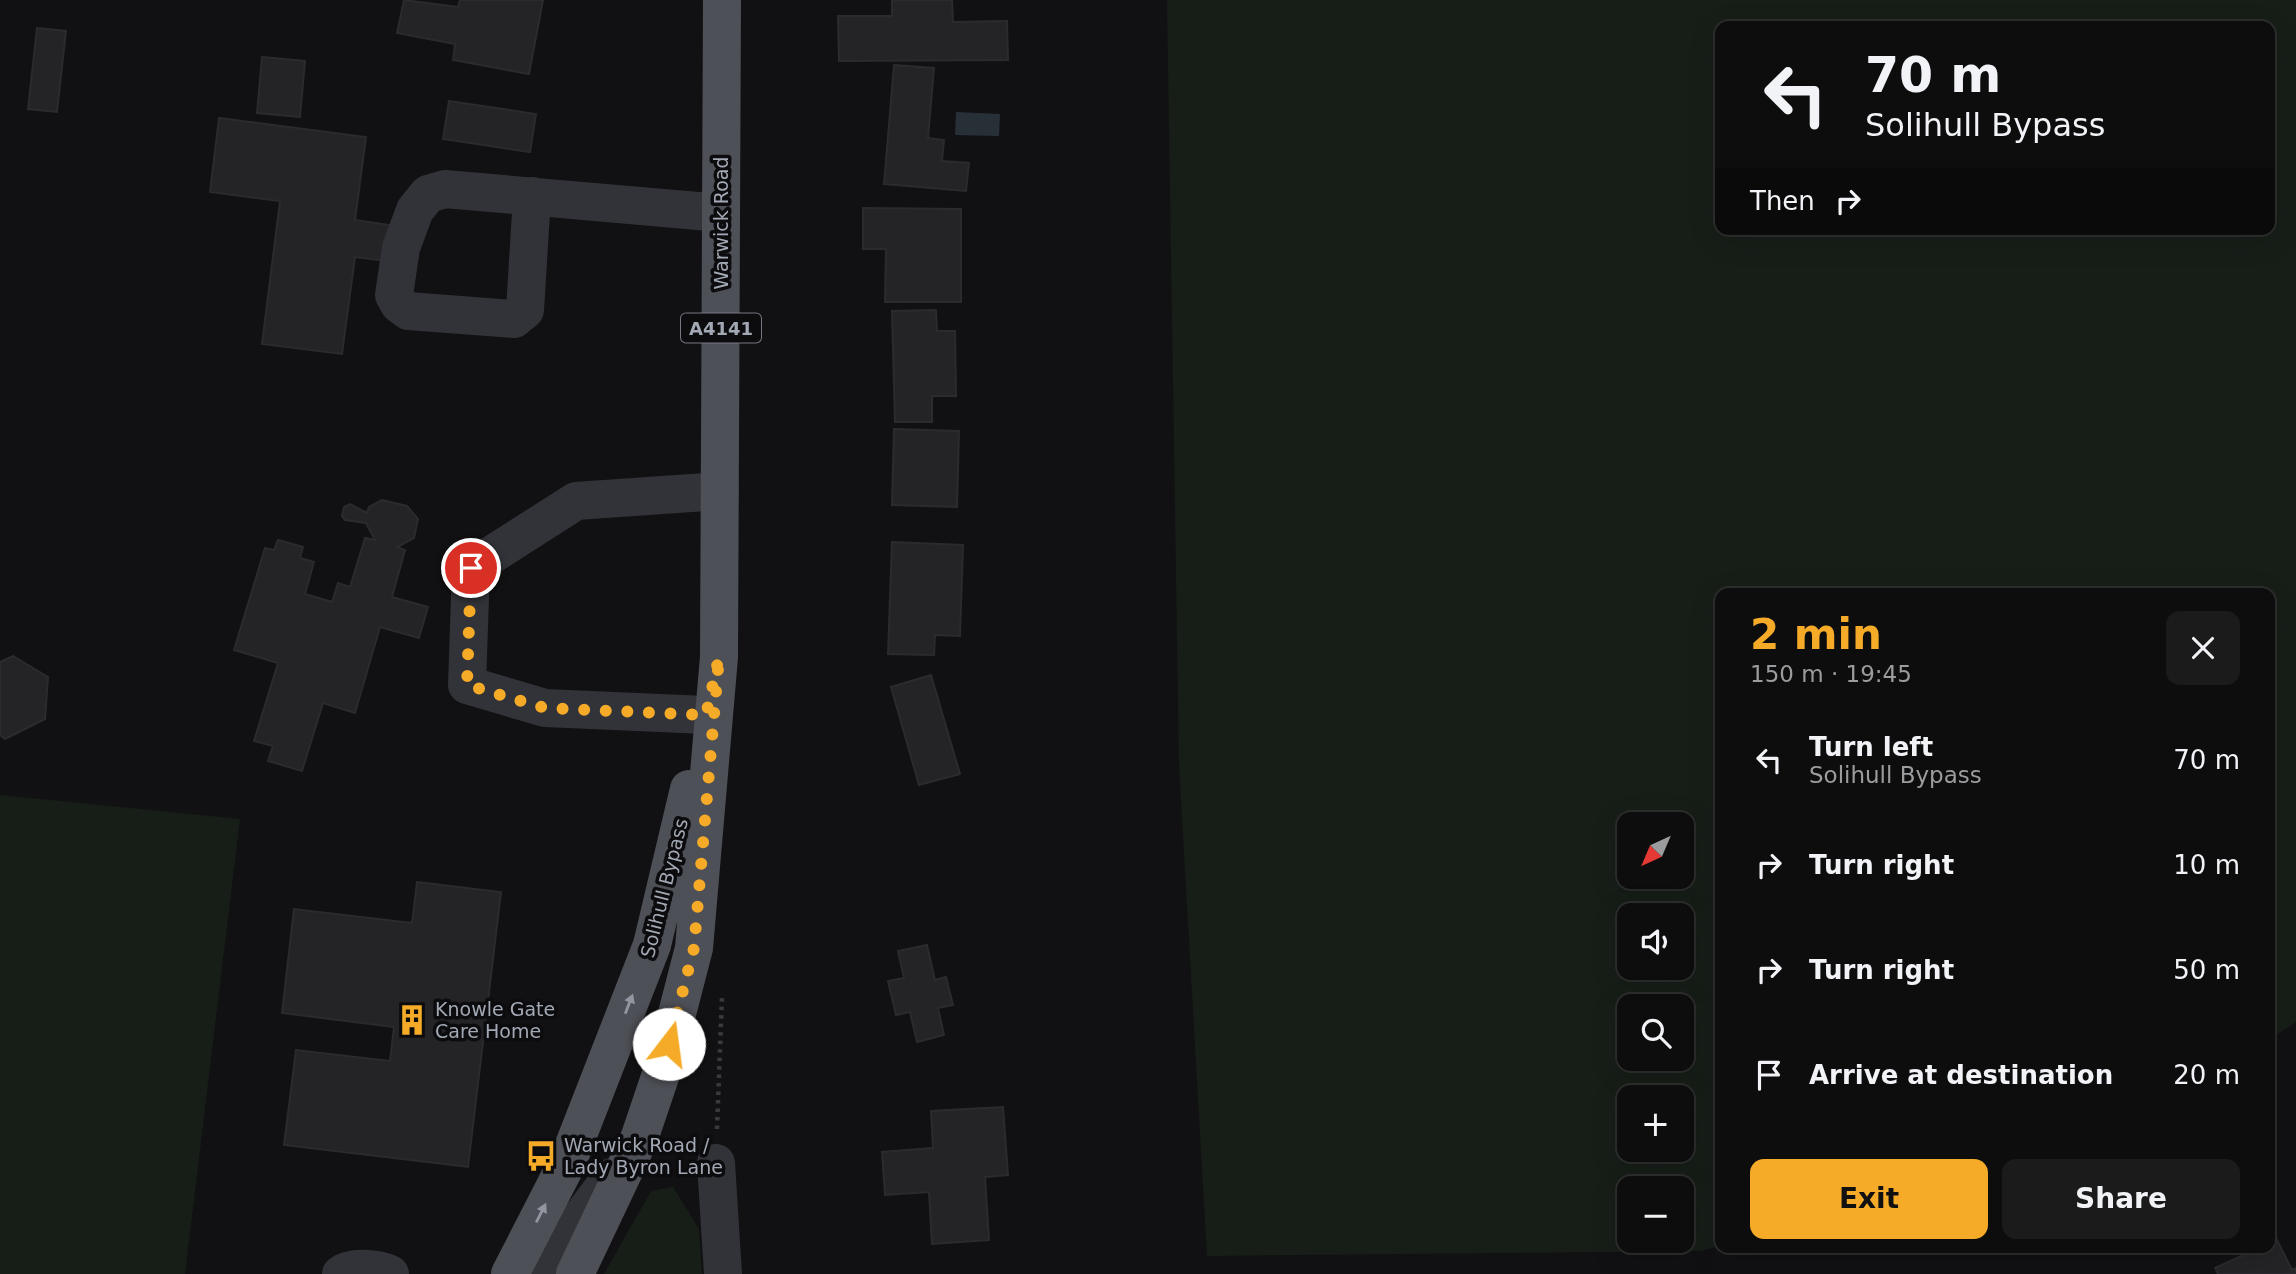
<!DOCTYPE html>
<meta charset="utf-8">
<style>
body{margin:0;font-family:"DejaVu Sans",sans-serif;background:#1b1b1c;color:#f1f3f6;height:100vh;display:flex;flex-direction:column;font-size:26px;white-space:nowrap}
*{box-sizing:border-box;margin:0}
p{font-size:23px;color:#9a9c9e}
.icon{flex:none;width:38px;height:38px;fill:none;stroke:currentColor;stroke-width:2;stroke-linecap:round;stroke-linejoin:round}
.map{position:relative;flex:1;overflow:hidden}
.sheet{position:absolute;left:1715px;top:588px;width:560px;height:665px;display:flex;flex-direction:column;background:#0d0d0e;border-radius:14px;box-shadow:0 7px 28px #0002,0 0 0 2px #2d2d2e}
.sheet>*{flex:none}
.top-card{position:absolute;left:1715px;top:21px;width:560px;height:214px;border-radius:14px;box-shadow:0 7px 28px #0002,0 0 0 2px #2d2d2e;background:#0d0d0e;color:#f1f3f6;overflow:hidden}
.needle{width:46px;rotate:224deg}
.tools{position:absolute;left:1617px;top:812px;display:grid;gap:14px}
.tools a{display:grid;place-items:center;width:77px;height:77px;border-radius:14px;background:#0d0d0e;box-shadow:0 7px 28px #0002,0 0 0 2px #2d2d2e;font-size:35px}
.pin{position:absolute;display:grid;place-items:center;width:60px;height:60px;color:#fff;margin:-30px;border:4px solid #fff;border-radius:50%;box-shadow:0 2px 7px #0007}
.me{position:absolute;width:77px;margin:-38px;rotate:15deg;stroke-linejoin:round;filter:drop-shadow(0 0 5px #0008)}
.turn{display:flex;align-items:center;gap:24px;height:147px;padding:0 35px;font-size:32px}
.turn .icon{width:91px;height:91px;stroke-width:2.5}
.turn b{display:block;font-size:49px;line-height:60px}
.then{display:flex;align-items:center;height:66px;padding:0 35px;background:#0003;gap:14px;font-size:26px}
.round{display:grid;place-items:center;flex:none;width:74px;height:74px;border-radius:14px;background:#1b1b1c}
.headline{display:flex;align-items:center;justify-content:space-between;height:119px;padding:0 35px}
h1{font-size:42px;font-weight:700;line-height:52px;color:#f5ab27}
.action{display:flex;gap:14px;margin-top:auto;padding:14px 35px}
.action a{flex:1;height:80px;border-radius:14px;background:#f5ab27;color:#111;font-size:28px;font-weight:700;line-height:80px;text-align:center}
.action a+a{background:#1b1b1c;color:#f1f3f6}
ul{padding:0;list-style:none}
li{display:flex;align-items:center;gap:21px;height:105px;padding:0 35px}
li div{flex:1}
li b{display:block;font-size:26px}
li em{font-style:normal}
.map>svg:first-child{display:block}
</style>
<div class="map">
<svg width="2296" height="1274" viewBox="0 0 2296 1274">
<rect width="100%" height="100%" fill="#111113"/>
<!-- green -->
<path fill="#171e18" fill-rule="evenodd" d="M1167,0h1129v1022l-26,17v-446h-550v653l-19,5 -494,5 -28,-492zM1720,26h550v203h-550zM1629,824h53v53h-53zM1629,915h53v53h-53zM1629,1006h53v53h-53zM1629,1097h53v53h-53zM1629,1188h53v53h-53z
M0,795l240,24 -55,455h-185z
M673,1187l26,42 3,45h-98l47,-83z"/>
<!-- water -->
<path fill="#283037" d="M956,112l44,2 -1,22 -44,-1z"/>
<!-- building -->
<path fill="#242427" stroke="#2b2b2f" stroke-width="2" d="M404,0l54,7 2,-7h83l-14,74 -76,-14 2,-16 -58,-11z
M892,0h60l1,22 54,-1 1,39 -169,1 -1,-45h54z
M37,28l29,3 -9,81 -29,-3z
M262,57l43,4 -5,56 -43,-4z
M894,65l40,3 -6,70 16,2 -2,21 27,2 -3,28 -82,-7z
M449,101l87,13 -6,38 -87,-13z
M219,118l147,19 -11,83 35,5 -4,36 -31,-4 -13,97 -80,-10 18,-143 -70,-9z
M863,208l98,1v93h-76l1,-53h-23z
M936,310l1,21h18l1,65h-24v26h-37l-3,-111z
M894,429l65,2 -2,76 -65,-2z
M382,500l25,6 11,13 -4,19 -17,9 8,3 -13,47 36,10 -9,31 -39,-11 -25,86 -32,-10 -21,68 -34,-10 5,-15 -19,-5 24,-78 -44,-13 31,-102 9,2 4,-10 25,7 -3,11 14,4 -9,32 27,8 6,-19 12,4 15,-49 10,2 -9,-17 -21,-3 -3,-4 2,-9 6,-3 17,9 2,-6z
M892,542l71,3 -3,91 -25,-1 -1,20 -46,-1z
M13,656l35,21 -3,42 -40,20 -5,-4v-73z
M931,675l29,99 -41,11 -28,-98z
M417,882l84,10 -33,275 -184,-22 12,-95 94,11 4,-34 -112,-14 12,-104 118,14z
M927,945l8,35 11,-3 7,28 -15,3 6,27 -27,7 -7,-30 -14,3 -8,-34 16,-3 -6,-27z
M1003,1107l5,68 -23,2 4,63 -57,4 -3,-52 -44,3 -3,-43 51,-4 -2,-37z
M2277,1240l15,30 4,-2v6h-78l-3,-6 44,-20h11v-5z"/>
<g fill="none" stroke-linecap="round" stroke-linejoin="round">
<!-- path -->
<path stroke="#383a3f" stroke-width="4.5" stroke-dasharray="3.5 5" stroke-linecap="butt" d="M717,1129l5,-132"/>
<!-- minor -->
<path stroke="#323338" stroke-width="38" d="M532,196l-7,114 -11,9 -106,-8 -9,-7 -5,-9 7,-47 14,-38 13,-16 17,-5 276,24
M706,715l-161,-7 -78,-23 4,-117 105,-67 144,-10
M716,1163l7,111
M341,1274c11,-8 36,-6 49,0
M545,1274l28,-46 38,-51"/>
<!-- major -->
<path stroke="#4e5057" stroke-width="38" d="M510,1274l57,-111 85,-218 37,-156
M575,1274l64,-135 24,-71 31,-120 25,-291 3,-657"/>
</g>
<!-- one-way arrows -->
<defs><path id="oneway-solid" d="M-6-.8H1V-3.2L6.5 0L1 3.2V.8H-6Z" transform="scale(1.75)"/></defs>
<g fill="#9196a1">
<use href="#oneway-solid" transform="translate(629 1004) rotate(-69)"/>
<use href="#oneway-solid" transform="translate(541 1213) rotate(-63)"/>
</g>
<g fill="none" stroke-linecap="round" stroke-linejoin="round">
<!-- route -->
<path stroke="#f5ab27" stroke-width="12" stroke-dasharray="0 21.6" d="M471,568l-4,117 78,23 161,7 13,-58 -25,291 -25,96"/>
</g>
<!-- icons -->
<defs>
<symbol id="building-bare" viewBox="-9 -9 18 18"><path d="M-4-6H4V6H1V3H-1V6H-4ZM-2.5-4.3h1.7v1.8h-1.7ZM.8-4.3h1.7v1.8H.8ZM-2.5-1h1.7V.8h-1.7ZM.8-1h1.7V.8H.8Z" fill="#f5ab27" stroke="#0c0c0e" stroke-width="2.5" paint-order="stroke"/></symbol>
<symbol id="bus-bare" viewBox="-9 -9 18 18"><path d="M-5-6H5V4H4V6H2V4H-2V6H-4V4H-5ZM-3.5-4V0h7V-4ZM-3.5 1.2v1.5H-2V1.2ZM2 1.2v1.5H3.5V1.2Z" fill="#f5ab27" stroke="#0c0c0e" stroke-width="2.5" paint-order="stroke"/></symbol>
</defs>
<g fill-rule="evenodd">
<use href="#building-bare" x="390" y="998" width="44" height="44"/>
<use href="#bus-bare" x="519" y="1134" width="44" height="44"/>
</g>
<g text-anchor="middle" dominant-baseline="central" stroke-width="7" stroke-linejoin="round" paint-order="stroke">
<!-- shield labels -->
<rect fill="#0c0c0e" stroke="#757982" stroke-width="2" x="681" y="313.5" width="80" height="29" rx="5"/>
<g font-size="18" font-weight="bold" fill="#a2a8b4">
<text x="721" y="328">A4141</text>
</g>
<!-- street labels -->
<g font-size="19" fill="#a2a8b4" stroke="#0c0c0e">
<text transform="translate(721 223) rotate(-90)">Warwick Road</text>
<text transform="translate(664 888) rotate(-76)">Solihull Bypass</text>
</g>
<!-- poi labels -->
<g font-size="19" fill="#a2a8b4" stroke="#0c0c0e" text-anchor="start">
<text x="435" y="1009">Knowle Gate<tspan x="435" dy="22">Care Home</tspan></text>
<text x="564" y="1145">Warwick Road /<tspan x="564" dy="22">Lady Byron Lane</tspan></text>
</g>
</g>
</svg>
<div class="tools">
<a><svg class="needle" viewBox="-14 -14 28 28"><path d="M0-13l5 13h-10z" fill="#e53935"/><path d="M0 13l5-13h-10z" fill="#9a9c9e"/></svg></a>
<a><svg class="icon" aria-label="sound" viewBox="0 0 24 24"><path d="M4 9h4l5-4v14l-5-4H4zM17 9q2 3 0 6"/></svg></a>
<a><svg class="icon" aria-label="search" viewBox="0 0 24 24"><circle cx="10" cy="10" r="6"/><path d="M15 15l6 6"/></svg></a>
<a>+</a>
<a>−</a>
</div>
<div class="pin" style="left:471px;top:568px;background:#d93025"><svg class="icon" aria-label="arrive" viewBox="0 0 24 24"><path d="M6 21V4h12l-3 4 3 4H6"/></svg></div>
<svg class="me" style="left:669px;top:1044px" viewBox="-20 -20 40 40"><circle r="19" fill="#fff"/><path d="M0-13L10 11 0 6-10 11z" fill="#f5ab27"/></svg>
<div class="top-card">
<div class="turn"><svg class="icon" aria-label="left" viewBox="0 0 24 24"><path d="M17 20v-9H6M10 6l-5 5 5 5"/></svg><div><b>70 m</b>Solihull Bypass</div></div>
<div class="then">Then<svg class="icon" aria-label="right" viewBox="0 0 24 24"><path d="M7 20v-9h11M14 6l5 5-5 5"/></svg></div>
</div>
<section class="sheet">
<div class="headline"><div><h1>2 min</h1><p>150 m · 19:45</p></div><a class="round"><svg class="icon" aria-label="close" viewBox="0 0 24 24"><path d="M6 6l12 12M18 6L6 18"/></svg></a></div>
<ul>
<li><svg class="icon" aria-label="left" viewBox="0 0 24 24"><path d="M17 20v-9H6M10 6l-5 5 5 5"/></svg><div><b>Turn left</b><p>Solihull Bypass</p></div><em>70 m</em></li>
<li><svg class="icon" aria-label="right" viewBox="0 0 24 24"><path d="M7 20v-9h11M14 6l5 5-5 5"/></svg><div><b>Turn right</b></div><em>10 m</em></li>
<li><svg class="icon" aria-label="right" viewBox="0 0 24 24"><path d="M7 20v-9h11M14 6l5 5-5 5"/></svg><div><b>Turn right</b></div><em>50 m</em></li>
<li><svg class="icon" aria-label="arrive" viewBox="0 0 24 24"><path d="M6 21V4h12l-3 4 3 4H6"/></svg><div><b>Arrive at destination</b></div><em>20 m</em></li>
</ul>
<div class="action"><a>Exit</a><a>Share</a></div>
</section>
</div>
